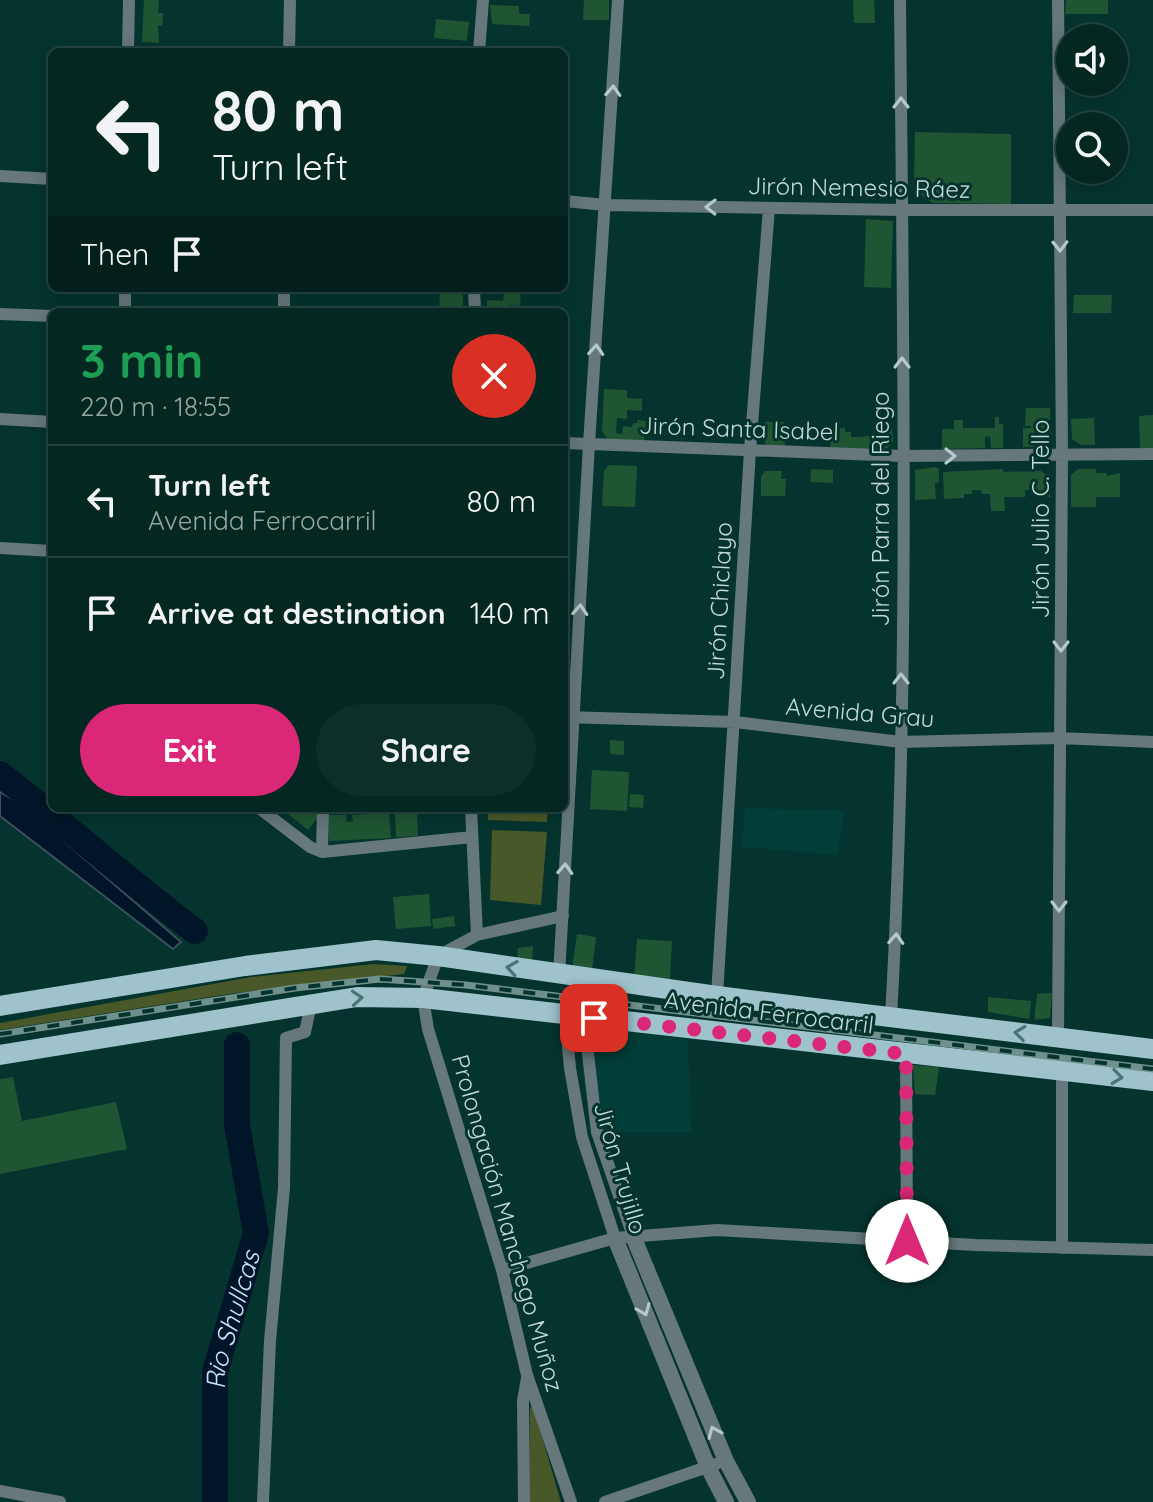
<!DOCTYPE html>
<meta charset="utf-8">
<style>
body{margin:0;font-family:Quicksand,sans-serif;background:#0d2f2a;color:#f1f3f6;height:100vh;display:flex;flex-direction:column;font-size:30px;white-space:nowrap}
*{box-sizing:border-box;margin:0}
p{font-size:26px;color:#97a5a5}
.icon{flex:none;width:44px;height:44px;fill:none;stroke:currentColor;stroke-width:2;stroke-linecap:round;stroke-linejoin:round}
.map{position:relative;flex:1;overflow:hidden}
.drawer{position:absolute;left:48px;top:308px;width:520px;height:504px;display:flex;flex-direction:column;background:#042722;border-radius:12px;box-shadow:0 4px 20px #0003,0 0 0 2px #254440}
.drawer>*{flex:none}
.top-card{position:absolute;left:48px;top:48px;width:520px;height:244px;border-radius:12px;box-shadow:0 4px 20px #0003,0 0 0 2px #254440;background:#042722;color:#f1f3f6;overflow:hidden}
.controls{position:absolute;left:1056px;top:24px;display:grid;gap:16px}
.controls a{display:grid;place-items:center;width:72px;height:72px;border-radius:50%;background:#042722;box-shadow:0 4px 20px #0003,0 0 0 2px #254440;font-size:40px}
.pin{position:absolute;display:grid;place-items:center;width:68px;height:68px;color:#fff;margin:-34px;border-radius:16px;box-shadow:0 4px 12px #0006}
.me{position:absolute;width:88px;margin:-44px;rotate:0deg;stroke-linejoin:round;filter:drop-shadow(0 0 6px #0008)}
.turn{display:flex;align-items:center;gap:28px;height:168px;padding:0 32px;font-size:36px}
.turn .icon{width:104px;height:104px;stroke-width:2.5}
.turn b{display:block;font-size:56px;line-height:68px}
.then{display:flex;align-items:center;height:76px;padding:0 32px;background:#0003;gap:16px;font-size:30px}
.round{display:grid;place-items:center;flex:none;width:84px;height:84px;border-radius:42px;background:#0d2f2a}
.summary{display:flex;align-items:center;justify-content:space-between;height:136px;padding:0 32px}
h1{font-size:48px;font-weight:700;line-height:60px;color:#1e9e55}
.primary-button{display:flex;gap:16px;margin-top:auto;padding:16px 32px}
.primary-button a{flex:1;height:92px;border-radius:48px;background:#db2777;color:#fff;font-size:32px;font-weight:700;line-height:92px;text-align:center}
.primary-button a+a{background:#0d2f2a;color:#f1f3f6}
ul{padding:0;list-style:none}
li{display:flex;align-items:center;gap:24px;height:112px;padding:0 32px;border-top:2px solid #254440}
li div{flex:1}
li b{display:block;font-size:30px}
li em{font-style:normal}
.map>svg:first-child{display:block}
</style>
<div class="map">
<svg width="1153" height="1502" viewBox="0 0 1153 1502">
<rect width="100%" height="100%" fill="#05342e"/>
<!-- built -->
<path fill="#003e37" d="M745,808l100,3 -8,44 -95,-8z
M577,1026l111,13 3,93h-101z"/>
<!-- green -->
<path fill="#495828" d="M488,808h60l-1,14 -59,-2z
M492,830l55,2 -6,73 -51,-5z
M374,964l33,2 -3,8 -169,19 -235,37v-7l251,-46z
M533,1406l28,96h-32l1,-94z"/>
<!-- water -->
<path fill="#001628" stroke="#3a505c" stroke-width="2" d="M0,792l21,12 160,138 -8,7 -173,-133z"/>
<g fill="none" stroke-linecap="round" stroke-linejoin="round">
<!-- river -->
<g stroke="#001628" stroke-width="26">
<path d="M0,774c66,51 128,107 195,157"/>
<path id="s1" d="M215,1502v-130l41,-139 -19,-108v-80"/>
</g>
</g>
<!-- building -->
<path fill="#1f5533" d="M144,0h15l-1,13h5l-1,13 -4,-1 1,18 -17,-1z
M584,0h25v20h-26z
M853,0h21l1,23h-21z
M1066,0h42v14h-43z
M490,5l29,1v8h11l-1,12 -37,-2z
M436,19l33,3 -2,19 -33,-3z
M915,132l96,2v70l-77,-1 -9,-4 -11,-16z
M866,219l27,2 -2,67 -27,-1z
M488,288h33l-1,18 -11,-1v6l-22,-1v-10l16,1 1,-7 -16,-1z
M440,293l23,1v18h-24z
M1074,295h38l-1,18h-38z
M604,389l23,1v8l15,1v12l-15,-1v9l-10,-1 -1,15 6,1 1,-8 9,1 1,-4h4v-3l9,1 -2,20 -37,-2 -5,-8z
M1026,408h24v33l-7,6h-20v-19h8v-2h-6z
M1153,415v33l-13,1 -1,-33z
M995,417h4v7h4v24h-12l-1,-11 -5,-1v12l-43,1v-20h12v-9h9v8h32z
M1094,418l1,27h-14l-9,-6 -1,-20z
M764,422h20l1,24 -18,-1 -4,-5z
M831,427l14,1v4h6v5h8l19,-2 -1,-6 15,-1 1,13 -6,8h-57z
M609,465l28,1 -2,41 -33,-1 2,-35z
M935,467l4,2v13l-4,1 1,16 -21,1v-30z
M811,469l22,1v13l-23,-1z
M1003,469v3l38,-1 8,6 1,20h-15v-7h-10v7h-21l1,14h-14l-1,-17h-8l-1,-4h-9v4h-8v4l-20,1 -1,-27z
M1078,469h18v4h11v3l13,-3v24h-24v10h-25v-32z
M765,471h17l-1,8h5l-1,17h-24v-19z
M610,740l14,1v14l-14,-1z
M592,770l37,2 -2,39 -37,-2z
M630,794l14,1 -1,13 -14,-1z
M281,808h37l4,4 -14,18z
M417,812l1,24 -22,1 -1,-24z
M389,813l2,25 -62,3 -1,-26h18l1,7 6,-1 -1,-6z
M429,894l2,32 -35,3 -3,-32z
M454,916l1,10 -22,3 -1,-10z
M577,934l19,3 -4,34 -20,-2z
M637,939l35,2 -2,39 -36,-2z
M533,946l-1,17 -15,-1 1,-14z
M1052,993l-2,25 -16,2 3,-26z
M988,997l43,4 -2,18 -41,-7z
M913,1065l26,2 -4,28 -20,-1z
M13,1077l9,44 94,-19 11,47 -127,25v-95z"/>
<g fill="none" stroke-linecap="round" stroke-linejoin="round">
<!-- minor -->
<path stroke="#66787c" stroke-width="12" d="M1058,0l4,455 -4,582
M128,52l1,-52
M289,52l1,-52
M479,52l4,-52
M0,176l52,3
M564,201l42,4 296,5h251
M474,288l1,24
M125,312v-24
M284,312v-24
M0,314l52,2
M0,419l52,3
M564,443l339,13 250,-2
M0,548l52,3
M564,717l171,5 166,20 159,-4 93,4
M259,808l51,39 12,5 150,-15
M471,808l6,127
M322,852l1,-44
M563,916l-86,19 -39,21 -15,42 5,31 74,241 25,105 44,127
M559,975l30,-531 29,-444
M717,996l33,-546 19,-242
M891,1017c19,-338 12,-678 9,-1017
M906,1054l1,187
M615,1238l-33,-101 -12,-69 -4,-44 7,-9 12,12 12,105 36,104
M1062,1248v-178
M502,1270l113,-32 102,-8 258,15 178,5
M0,1491l60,11
M263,1502l7,-161 14,-153 2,-150 19,-6 6,-28
M524,1502l-1,-101 4,-23
M605,1502l111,-38"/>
<!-- tertiary -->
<path stroke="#66787c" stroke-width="16" d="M633,1236l93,225 22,41
M615,1238l93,229 18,35"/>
<!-- primary -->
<path stroke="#9ec3cc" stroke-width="20" d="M0,1006l245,-40 131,-16 62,6 279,40 436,53
M0,1055l357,-58 66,1 730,83"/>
<defs>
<path id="rail" d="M0,1034l295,-46 85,-9 86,6 687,84"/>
</defs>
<!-- rail casing -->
<use href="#rail" stroke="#6f908b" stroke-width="7"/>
<!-- rail -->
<use href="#rail" stroke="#05342e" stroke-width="4" stroke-dasharray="12" stroke-linecap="butt"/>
</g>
<!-- one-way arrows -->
<defs><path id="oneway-chevron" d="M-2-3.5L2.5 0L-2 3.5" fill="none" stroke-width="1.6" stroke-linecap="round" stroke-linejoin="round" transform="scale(2)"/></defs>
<g stroke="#b5cac8">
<use href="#oneway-chevron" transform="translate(613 91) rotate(-87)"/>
<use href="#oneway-chevron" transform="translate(901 103) rotate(-90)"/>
<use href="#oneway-chevron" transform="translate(711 207) rotate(-179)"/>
<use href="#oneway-chevron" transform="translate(1060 246) rotate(89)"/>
<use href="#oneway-chevron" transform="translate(596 350) rotate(-86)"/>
<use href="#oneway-chevron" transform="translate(902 363) rotate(-90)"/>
<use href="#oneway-chevron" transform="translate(950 456)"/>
<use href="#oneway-chevron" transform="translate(580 610) rotate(-87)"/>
<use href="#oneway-chevron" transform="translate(1061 646) rotate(90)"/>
<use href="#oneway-chevron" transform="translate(901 679) rotate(-90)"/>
<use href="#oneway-chevron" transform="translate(565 869) rotate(-87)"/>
<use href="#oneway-chevron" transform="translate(1059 906) rotate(90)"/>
<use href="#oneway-chevron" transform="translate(896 939) rotate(-87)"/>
<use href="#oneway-chevron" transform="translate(644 1310) rotate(68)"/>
<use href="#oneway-chevron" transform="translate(714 1432) rotate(-113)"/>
</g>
<g stroke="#4a7475">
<use href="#oneway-chevron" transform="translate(512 968) rotate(-171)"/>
<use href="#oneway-chevron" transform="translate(357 998) rotate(-4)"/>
<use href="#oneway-chevron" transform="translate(1020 1033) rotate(-173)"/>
<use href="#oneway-chevron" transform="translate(1117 1077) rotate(7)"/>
</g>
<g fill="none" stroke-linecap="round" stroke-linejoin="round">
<!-- route -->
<path stroke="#db2777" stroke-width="14" stroke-dasharray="0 25.2" d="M594,1018l312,36 1,187"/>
</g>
<g text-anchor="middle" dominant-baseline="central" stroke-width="6" stroke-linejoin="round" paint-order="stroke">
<!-- street labels -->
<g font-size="24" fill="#c3d9d5" stroke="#05342e">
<text transform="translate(859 187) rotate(1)">Jirón Nemesio Ráez</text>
<text transform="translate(739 428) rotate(2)">Jirón Santa Isabel</text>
<text transform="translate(880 509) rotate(-90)">Jirón Parra del Riego</text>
<text transform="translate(1040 519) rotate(-90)">Jirón Julio C. Tello</text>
<text transform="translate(719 601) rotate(-87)">Jirón Chiclayo</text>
<text transform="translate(860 712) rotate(5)">Avenida Grau</text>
<text transform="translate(769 1012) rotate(7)">Avenida Ferrocarril</text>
<text transform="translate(621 1168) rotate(74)">Jirón Trujillo</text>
<text transform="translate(508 1223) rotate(74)">Prolongación Manchego Muñoz</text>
</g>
<!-- water labels -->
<g font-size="26" font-style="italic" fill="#c6e4fb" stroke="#05342e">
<text stroke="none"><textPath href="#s1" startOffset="184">Rio Shullcas</textPath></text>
</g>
</g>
</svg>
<div class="controls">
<a><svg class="icon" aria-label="sound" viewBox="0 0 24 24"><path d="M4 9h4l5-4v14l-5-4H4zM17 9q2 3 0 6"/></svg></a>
<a><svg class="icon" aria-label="search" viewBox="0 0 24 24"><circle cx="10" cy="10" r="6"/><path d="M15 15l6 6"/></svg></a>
</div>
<div class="pin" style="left:594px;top:1018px;background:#d93025"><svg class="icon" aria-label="arrive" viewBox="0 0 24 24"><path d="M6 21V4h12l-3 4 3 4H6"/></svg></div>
<svg class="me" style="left:907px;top:1241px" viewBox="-20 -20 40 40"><circle r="19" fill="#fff"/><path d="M0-13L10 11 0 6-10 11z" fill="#db2777"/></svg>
<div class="top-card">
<div class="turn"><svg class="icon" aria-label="left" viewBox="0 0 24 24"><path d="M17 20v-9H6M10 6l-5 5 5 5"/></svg><div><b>80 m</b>Turn left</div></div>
<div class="then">Then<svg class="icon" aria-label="arrive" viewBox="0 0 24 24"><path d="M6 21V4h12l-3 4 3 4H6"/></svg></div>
</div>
<section class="drawer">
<div class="summary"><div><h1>3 min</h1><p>220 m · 18:55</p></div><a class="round" style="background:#d93025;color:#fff"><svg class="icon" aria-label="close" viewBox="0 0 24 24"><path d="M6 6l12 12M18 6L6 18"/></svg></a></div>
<ul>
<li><svg class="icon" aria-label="left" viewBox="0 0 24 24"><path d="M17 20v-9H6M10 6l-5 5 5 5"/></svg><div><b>Turn left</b><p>Avenida Ferrocarril</p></div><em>80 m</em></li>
<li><svg class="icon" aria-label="arrive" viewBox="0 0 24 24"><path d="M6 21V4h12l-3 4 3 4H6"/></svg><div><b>Arrive at destination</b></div><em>140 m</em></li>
</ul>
<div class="primary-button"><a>Exit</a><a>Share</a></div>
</section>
</div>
